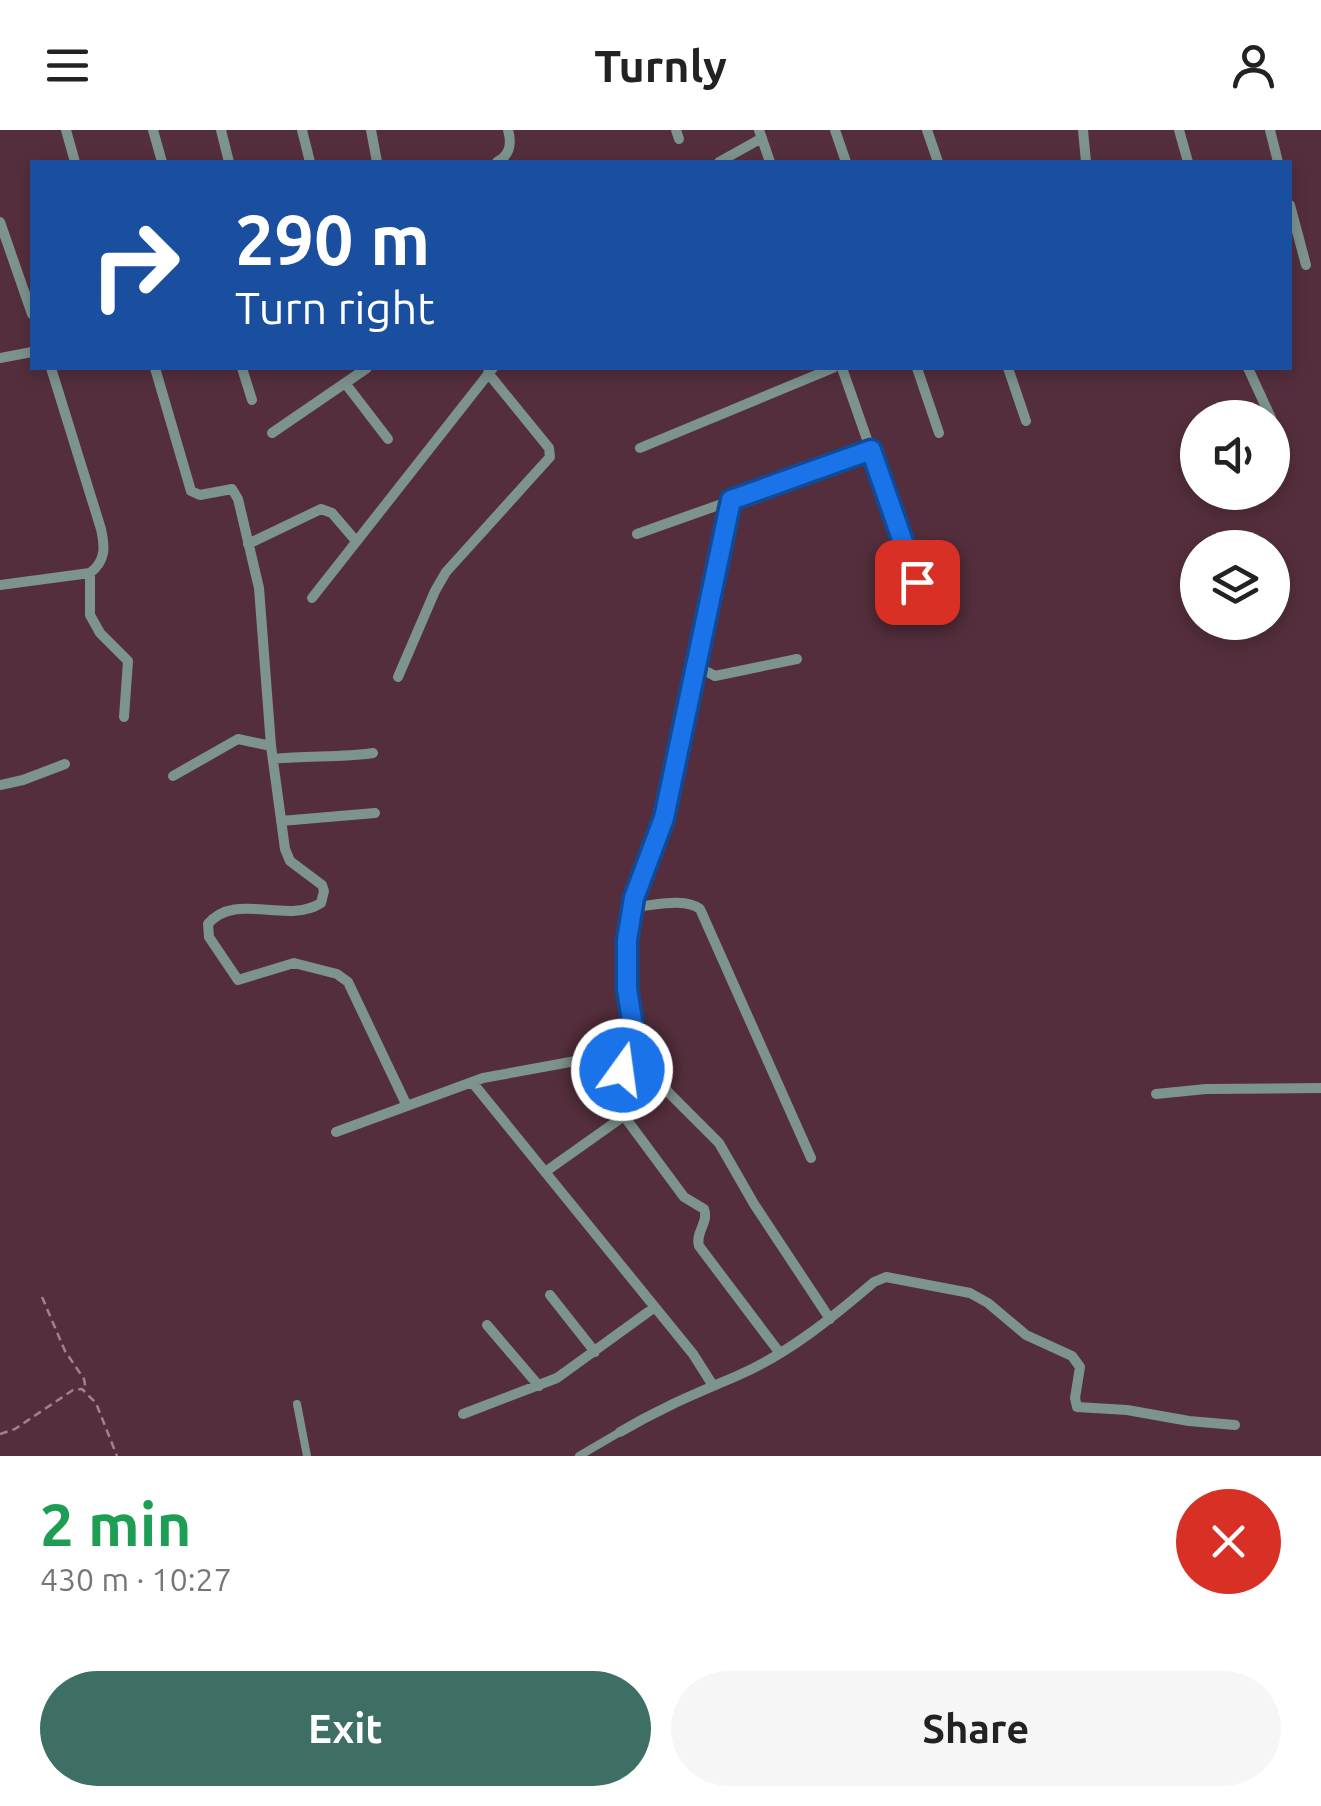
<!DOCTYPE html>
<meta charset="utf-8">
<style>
body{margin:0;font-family:Ubuntu,sans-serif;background:#f6f6f6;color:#222;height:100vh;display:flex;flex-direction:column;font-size:38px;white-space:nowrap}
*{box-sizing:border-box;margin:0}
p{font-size:32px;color:#767676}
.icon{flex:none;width:55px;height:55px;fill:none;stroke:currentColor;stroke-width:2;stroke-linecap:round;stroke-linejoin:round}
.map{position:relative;height:1326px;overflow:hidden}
.sheet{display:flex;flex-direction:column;background:#fff;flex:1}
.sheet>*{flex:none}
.guide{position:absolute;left:30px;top:30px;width:1262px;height:210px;border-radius:0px;box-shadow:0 5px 15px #0003;background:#1a4fa0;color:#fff;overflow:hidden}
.controls{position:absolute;left:1180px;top:270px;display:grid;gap:20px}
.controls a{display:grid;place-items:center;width:110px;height:110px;border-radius:50%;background:#fff;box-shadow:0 5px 15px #0003;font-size:50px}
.pin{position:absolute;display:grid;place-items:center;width:85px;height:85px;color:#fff;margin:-42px;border-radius:20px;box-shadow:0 5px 15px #0006}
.me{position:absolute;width:110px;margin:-55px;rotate:14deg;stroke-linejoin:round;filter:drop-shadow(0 0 8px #0008)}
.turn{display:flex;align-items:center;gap:35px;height:210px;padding:0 40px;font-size:45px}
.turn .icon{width:130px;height:130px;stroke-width:2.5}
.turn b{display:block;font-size:70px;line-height:85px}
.round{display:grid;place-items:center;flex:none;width:105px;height:105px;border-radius:52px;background:#f6f6f6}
.head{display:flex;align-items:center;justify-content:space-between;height:170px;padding:0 40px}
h1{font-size:60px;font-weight:700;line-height:75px;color:#1e9e55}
.action{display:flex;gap:20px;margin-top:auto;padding:20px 40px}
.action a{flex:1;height:115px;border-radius:60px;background:#3d6f65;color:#fff;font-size:40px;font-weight:700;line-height:115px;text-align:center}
.action a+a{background:#f6f6f6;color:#222}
header{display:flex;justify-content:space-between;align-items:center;height:130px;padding:0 40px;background:#fff;font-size:45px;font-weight:700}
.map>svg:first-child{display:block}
</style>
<header><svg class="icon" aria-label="menu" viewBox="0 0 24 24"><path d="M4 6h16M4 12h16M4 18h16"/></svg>Turnly<svg class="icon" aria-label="person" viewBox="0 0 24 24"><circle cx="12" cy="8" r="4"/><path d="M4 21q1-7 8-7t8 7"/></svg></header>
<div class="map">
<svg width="1321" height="1326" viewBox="0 0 1321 1326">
<rect width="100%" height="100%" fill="#542e3c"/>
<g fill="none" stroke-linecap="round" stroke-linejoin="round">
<!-- path -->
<path stroke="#a1818c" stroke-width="2.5" stroke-dasharray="8 5" stroke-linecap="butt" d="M42,1167l23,54 19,28 2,11
M0,1304l15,-5 58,-39 9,-1 14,14 21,53"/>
<!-- service -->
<path stroke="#7d938d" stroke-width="8" d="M297,1274l10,52
M579,1326l41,-24"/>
<!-- minor -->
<path stroke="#7d938d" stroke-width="10" d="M66,0l9,32
M153,0l9,32
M221,0l8,32
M302,0l8,32
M371,0l6,32
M676,0l3,9
M759,0l11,32
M835,0l11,32
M927,0l11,32
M1083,0l3,32
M1179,0l9,32
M1270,0l8,32
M497,32c13,-7 15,-18 11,-32
M719,32l43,-24
M1290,75l16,60
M0,92l32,92
M0,228l32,-6
M155,238l36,123 9,4 32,-6 6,10 21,89 12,158 14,103 5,12 32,24 2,6 -3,12c-34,22 -86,-12 -113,21l1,13 29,43 56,-17 43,11 11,8 59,124
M242,238l10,32
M842,238l75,214
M917,238l22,65
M1008,238l18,53
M1248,238l23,50
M345,253l43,56
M1272,291l10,21
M272,303l95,-65
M640,318l193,-80
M731,371l-67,318 -30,79 -7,41v50l7,43 18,38 17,23 50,50 35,61 76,115
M637,404l234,-83
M248,414l73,-35 11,4 24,28
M90,443v42l10,18 28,28 -4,56
M0,455l90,-12c16,-12 15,-26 11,-44l-50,-161
M312,468l181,-230
M696,536l19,10 82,-17
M398,547l37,-86 11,-19 104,-115 -1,-9 -61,-75
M273,629c34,-4 66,-1 100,-6
M173,646l65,-37 33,7
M0,655l23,-5 42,-16
M281,691l94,-8
M632,777c21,-1 52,-10 68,2l111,249
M622,911l2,75 60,81 20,12c5,14 -9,23 -5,37l80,106
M472,952l221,272 19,30
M1156,964l50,-5 115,-1
M336,1002l147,-54 109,-20 33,-19
M545,1042l79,-56
M550,1165l45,57
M487,1195l52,61
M463,1284l94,-36 98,-71
M620,1302c42,-25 75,-38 119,-57 50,-22 94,-58 135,-93l12,-5 84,16 18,10 38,32 46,21 8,11 -5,31 2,9 50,3 62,11 46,4"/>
</g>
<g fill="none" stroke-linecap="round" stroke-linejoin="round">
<defs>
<path id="route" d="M622,940v-28l12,-10 -7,-43v-49l7,-42 30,-80 67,-318 140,-50 46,132"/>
</defs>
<!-- route casing -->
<use href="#route" stroke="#114b97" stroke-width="25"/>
<!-- route -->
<use href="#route" stroke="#1a73e8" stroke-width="18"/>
</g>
</svg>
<div class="controls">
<a><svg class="icon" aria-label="sound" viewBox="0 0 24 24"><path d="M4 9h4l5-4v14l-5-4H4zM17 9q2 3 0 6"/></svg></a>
<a><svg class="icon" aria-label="layers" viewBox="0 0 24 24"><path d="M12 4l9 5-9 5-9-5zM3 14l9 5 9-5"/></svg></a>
</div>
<div class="pin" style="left:917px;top:452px;background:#d93025"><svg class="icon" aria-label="arrive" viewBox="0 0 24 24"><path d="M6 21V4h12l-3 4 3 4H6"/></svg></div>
<svg class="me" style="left:622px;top:940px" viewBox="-20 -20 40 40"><circle r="17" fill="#1a73e8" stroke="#fff" stroke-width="3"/><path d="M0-11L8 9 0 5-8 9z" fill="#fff"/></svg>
<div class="guide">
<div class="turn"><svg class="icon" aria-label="right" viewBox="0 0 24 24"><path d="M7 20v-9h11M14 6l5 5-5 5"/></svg><div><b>290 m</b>Turn right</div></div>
</div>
</div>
<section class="sheet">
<div class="head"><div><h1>2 min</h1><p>430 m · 10:27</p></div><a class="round" style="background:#d93025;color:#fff"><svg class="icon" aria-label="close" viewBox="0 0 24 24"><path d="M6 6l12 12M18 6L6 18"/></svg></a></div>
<div class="action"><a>Exit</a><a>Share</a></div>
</section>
